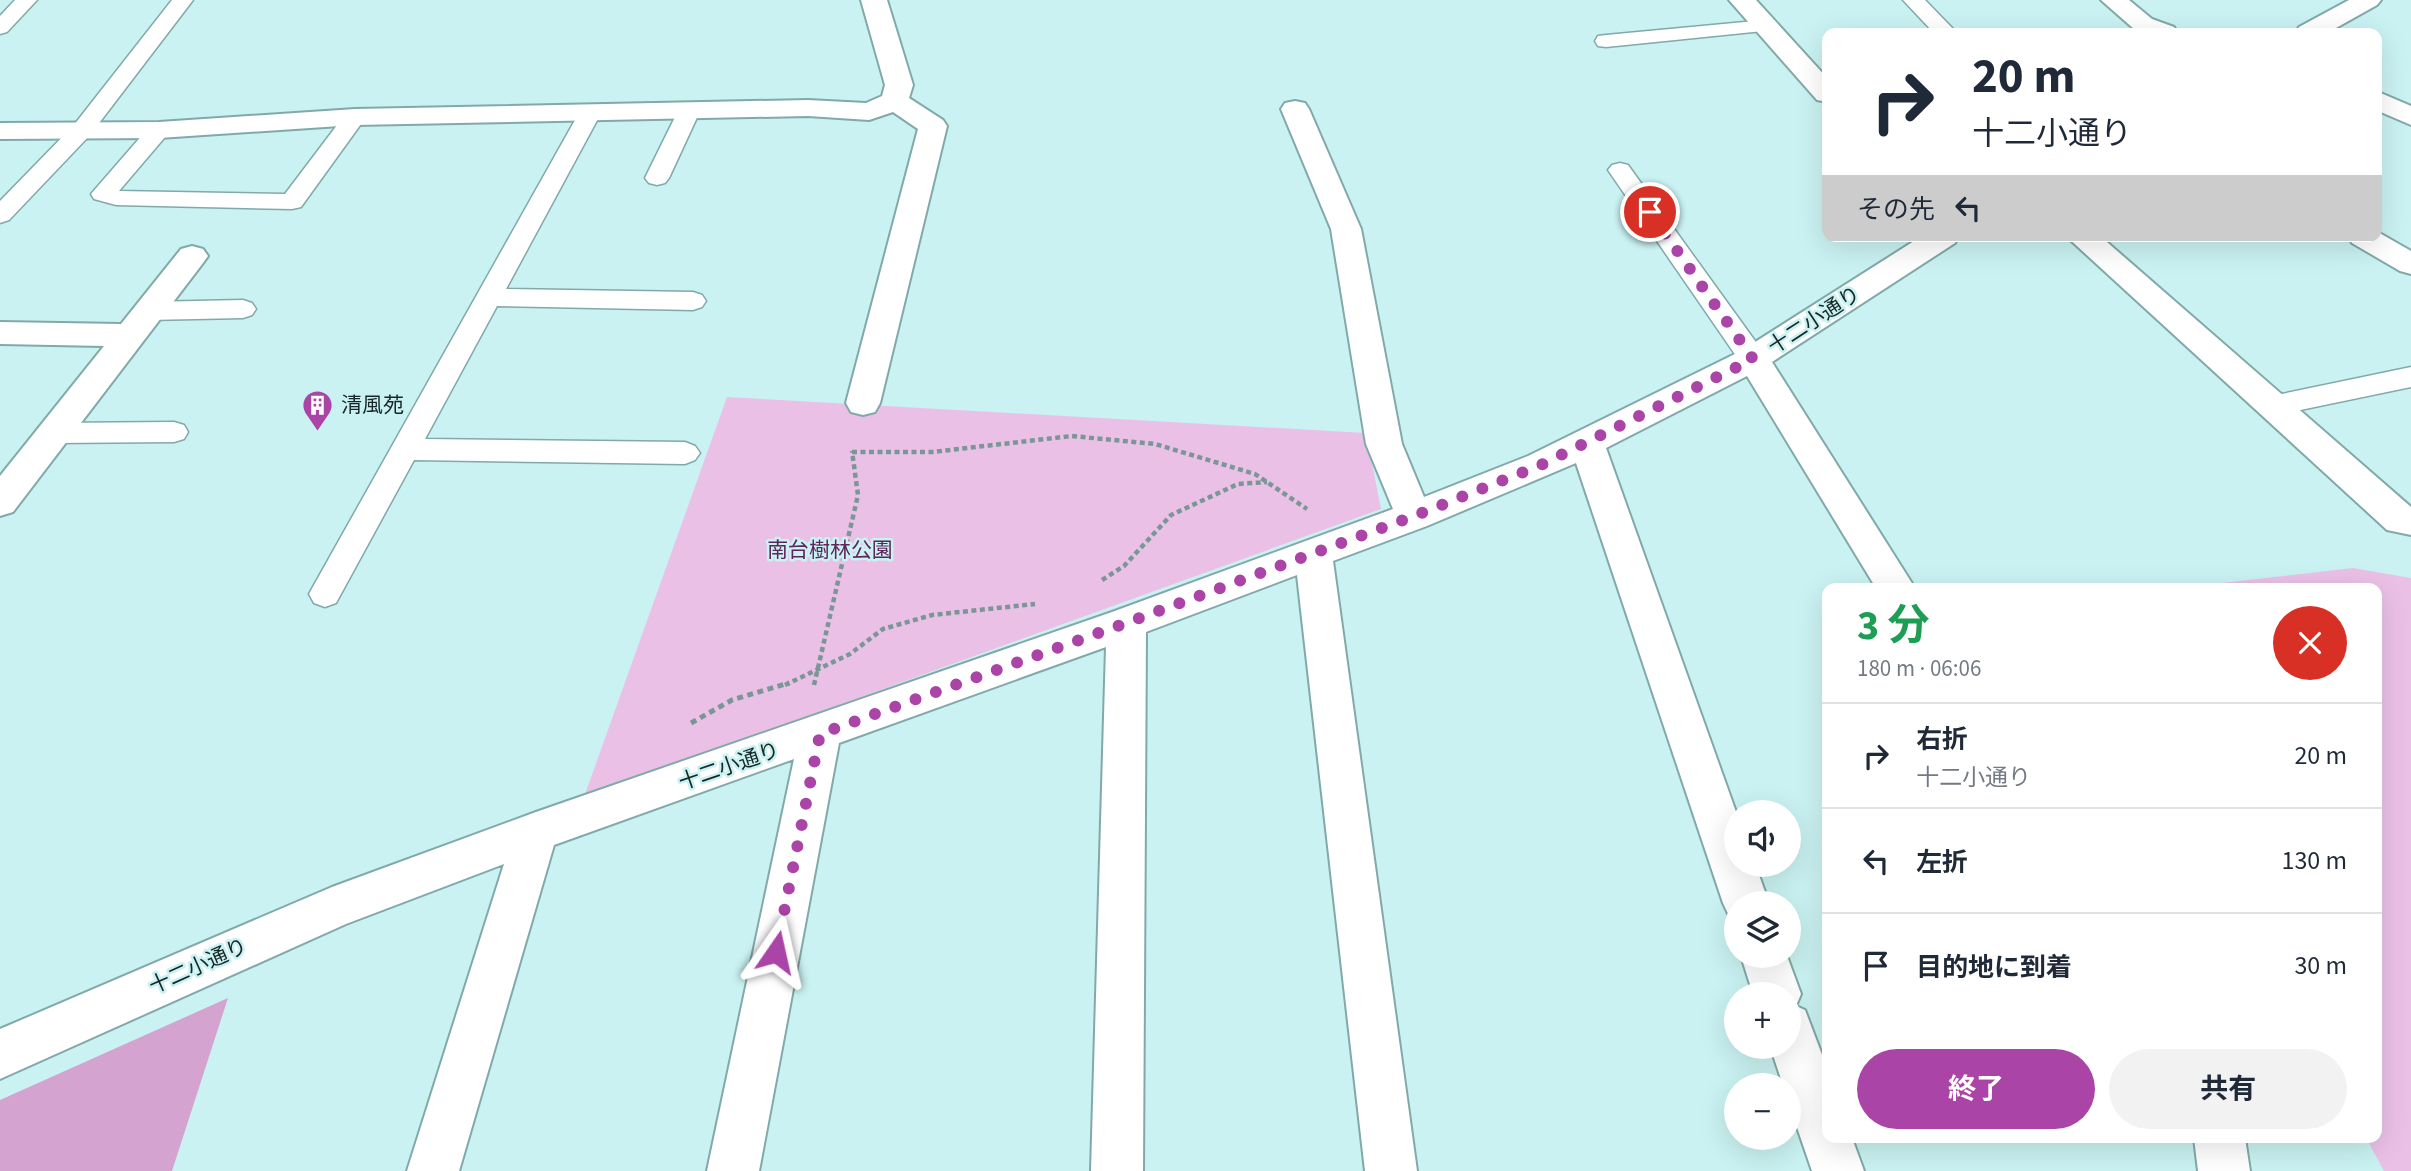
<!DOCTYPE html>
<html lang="ja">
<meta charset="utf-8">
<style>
body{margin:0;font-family:"Source Sans 3","Noto Sans JP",sans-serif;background:#f2f2f3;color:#1f2937;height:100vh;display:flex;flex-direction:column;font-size:26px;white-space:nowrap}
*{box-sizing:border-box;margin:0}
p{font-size:23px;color:#747a83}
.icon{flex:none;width:38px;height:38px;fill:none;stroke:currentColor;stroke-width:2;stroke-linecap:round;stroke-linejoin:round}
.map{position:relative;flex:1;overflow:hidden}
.details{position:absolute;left:1822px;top:583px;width:560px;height:560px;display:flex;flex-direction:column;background:#fff;border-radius:14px;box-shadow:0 7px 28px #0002}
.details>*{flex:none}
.banner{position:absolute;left:1822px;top:28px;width:560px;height:214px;border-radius:14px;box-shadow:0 7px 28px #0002;background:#fff;color:#1f2937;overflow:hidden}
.buttons{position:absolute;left:1724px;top:800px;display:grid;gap:14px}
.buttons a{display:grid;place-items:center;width:77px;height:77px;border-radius:50%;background:#fff;box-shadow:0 7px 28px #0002;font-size:35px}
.pin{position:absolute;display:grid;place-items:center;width:60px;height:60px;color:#fff;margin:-30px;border:4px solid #fff;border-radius:50%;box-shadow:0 2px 7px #0007}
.me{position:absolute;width:77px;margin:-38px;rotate:11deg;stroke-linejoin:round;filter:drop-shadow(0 0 5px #0008)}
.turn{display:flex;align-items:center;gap:24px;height:147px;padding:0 35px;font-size:32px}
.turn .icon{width:91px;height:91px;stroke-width:2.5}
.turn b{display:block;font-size:49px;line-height:60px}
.then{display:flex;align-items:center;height:66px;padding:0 35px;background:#0003;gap:14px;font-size:26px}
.round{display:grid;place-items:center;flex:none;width:74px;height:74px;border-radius:37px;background:#f2f2f3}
.head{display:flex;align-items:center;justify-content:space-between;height:119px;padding:0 35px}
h1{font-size:42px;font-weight:700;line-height:52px;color:#1e9e55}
.primary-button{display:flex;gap:14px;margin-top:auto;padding:14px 35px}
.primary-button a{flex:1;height:80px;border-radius:42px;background:#ab44a7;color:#fff;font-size:28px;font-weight:700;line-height:80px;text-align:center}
.primary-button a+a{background:#f2f2f3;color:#1f2937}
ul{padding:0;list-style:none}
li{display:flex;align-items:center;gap:21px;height:105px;padding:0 35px;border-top:2px solid #e0e1e3}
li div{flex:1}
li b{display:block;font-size:26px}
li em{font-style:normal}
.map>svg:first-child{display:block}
</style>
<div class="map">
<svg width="2411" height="1171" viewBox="0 0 2411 1171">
<rect width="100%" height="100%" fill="#caf2f2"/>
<!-- green -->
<path fill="#ebc0e7" d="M727,397l639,36 15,76 -797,288z
M2353,568l58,10v593h-27l-18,-33h10v-550h-153l-1,-5z"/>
<!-- forest -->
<path fill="#d4a3cf" d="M228,998l-56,173h-172v-71z"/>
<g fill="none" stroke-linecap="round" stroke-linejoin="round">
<defs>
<path id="lane" d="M15,0h22l-30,32 -7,2v-18z
M172,0h21l-103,135 -81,85 -9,3v-22l74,-76z
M1903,0h22l32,33h-23z
M1766,20l7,2 4,4 -4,4 -167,17 -8,-1 -3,-5 3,-5 8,-1z
M689,104l8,2 3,5 -31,67 -4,5 -8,2 -8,-2 -4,-5 33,-67 3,-5z
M590,106l8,2 3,5 -95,176 187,3 9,3 4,6 -4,6 -9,3 -196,-4 -72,133 260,3 10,4 5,7 -5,7 -10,4 -271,-4 -78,143 -11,4 -11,-4 -5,-9 5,-9 265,-472 3,-5z
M355,110l8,2 3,5 -65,90 -9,2 -176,-4 -22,-6 -3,-5 60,-69h16l4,5 -52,61 166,3 62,-82z
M1620,163l8,2 135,187 4,7 -4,7 -10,2 -10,-2 -135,-196 4,-5z
M243,300l9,3 4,6 -4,6 -9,3 -95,2 -9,-3 -4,-6 4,-6 9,-3z
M2411,367v20l-139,29 -10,-3 -4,-7 4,-7 10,-3z
M174,422l10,3 4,7 -4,7 -10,3 -120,1 -10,-3 -4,-7 4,-7 10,-3z"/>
<path id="street" d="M861,0h26l26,85 -4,13 34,22 4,6 -67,277 -5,9 -12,3 -12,-3 -5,-9 72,-274 -25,-17 -24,8 -61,-4 -453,9 -196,13 -159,1v-16l159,-1 196,-13 453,-9 58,3 16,-7 3,-11z
M1729,0h27l71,78v24l-10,-2z
M2101,0h28l23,19 22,8 4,6h-35l-9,-4z
M2349,0h32l-4,5 -50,28h-32l4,-6z
M2376,91l35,15v19l-35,-15z
M1295,101l10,2 4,6 52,120 41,215 22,53 104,-41 213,-105 181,-115h37l-4,7 -183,119 143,226h-39l-129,-212 -141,72 130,364v52h19l14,39h-33v18l-6,-3 -7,-15 -147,-440 -149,63 -94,35 84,610h-52l-68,-596 -151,57 -3,539h-52l15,-524 -267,96 -80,428h-52l87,-412 -240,86 -95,326h-52l97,-307 -158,60 -346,155v-50l332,-142 204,-75 576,-200 281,-103 -27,-65 -35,-215 -50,-120 4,-6z
M2376,231l35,20v23l-11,-3 -48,-28 -4,-7h28z
M2066,236h34l311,271v28l-24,-5z
M192,246l11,3 5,7 -5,7 -190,249 -13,4v-40l104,-130 -104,-2v-22l121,2 60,-75z
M1741,956h46l14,38 -5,12 9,4 22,58v70h25l12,33h-52l-24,-70v-16h-5l-13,-39h18v-52h-35z
M2194,1138h51l5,33h-52z"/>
</defs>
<!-- lane casing -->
<use href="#lane" stroke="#82a9a9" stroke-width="3"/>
<!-- street casing -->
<use href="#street" stroke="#82a9a9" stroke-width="4"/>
<!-- path-far1 -->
<path stroke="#7a9696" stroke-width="4.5" stroke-dasharray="5 3.5" stroke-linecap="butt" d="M852,452h80l140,-16 83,8 100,30 52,35
M1102,580l22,-14 47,-51 67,-31 29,-2
M785,685l65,-31 33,-25 49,-14 103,-11
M814,685l44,-190 -6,-44"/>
<!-- path -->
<path stroke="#7a9696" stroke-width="5" stroke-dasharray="6 4.5" stroke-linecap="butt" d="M691,723l41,-23 57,-17"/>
<!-- lane -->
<use href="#lane" fill="#fff" fill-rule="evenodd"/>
<!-- street -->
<use href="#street" fill="#fff" fill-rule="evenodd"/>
</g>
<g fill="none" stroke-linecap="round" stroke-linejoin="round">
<!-- route -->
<path stroke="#ab44a7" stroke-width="12" stroke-dasharray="0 21.6" d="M776,952l44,-218 306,-111 288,-107 127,-51 212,-106 -103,-147"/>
</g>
<!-- icons -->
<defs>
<symbol id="building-pin" viewBox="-11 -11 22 30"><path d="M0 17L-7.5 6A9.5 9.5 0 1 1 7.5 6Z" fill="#ab44a7" stroke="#caf2f2"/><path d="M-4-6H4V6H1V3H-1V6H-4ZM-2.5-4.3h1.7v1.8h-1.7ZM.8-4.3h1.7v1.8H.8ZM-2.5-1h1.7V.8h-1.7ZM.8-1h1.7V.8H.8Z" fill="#fff"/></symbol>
</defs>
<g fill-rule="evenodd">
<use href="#building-pin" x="300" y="388" width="35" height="47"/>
</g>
<g text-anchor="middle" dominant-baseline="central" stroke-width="5" stroke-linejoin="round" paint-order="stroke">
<!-- street labels -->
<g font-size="21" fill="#172626" stroke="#caf2f2">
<text transform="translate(1814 320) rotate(-33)">十二小通り</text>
<text transform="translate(729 766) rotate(-19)">十二小通り</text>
<text transform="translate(198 966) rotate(-24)">十二小通り</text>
</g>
<!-- poi labels -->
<g font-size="21" fill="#172626" stroke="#caf2f2" text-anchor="start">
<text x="341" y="405">清風苑</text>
</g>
<!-- park labels -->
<g font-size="21" fill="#5e255c" stroke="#caf2f2">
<text x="830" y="550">南台樹林公園</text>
</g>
</g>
</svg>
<div class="buttons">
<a><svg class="icon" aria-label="sound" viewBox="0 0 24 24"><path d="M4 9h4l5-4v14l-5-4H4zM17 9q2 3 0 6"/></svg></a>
<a><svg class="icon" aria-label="layers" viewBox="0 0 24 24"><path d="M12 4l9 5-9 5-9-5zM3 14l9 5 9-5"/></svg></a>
<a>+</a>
<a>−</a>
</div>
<div class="pin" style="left:1650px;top:212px;background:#d93025"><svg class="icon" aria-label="arrive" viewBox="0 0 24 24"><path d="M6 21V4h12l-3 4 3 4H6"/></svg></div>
<svg class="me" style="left:776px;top:952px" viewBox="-20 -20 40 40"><path d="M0-17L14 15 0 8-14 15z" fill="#ab44a7" stroke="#fff" stroke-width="4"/></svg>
<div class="banner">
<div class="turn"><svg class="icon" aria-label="right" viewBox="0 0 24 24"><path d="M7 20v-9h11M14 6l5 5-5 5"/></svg><div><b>20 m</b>十二小通り</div></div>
<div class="then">その先<svg class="icon" aria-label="left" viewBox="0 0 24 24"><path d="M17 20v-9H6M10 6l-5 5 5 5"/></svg></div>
</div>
<section class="details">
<div class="head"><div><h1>3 分</h1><p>180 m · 06:06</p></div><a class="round" style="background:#d93025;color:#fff"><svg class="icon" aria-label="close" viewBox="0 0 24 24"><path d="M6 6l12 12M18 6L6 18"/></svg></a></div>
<ul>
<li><svg class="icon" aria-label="right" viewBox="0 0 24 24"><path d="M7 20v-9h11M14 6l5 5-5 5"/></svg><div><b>右折</b><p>十二小通り</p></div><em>20 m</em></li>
<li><svg class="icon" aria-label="left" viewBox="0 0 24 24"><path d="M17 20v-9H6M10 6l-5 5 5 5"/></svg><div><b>左折</b></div><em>130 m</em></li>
<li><svg class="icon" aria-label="arrive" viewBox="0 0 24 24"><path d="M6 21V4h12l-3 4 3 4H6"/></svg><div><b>目的地に到着</b></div><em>30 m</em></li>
</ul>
<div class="primary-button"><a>終了</a><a>共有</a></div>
</section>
</div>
